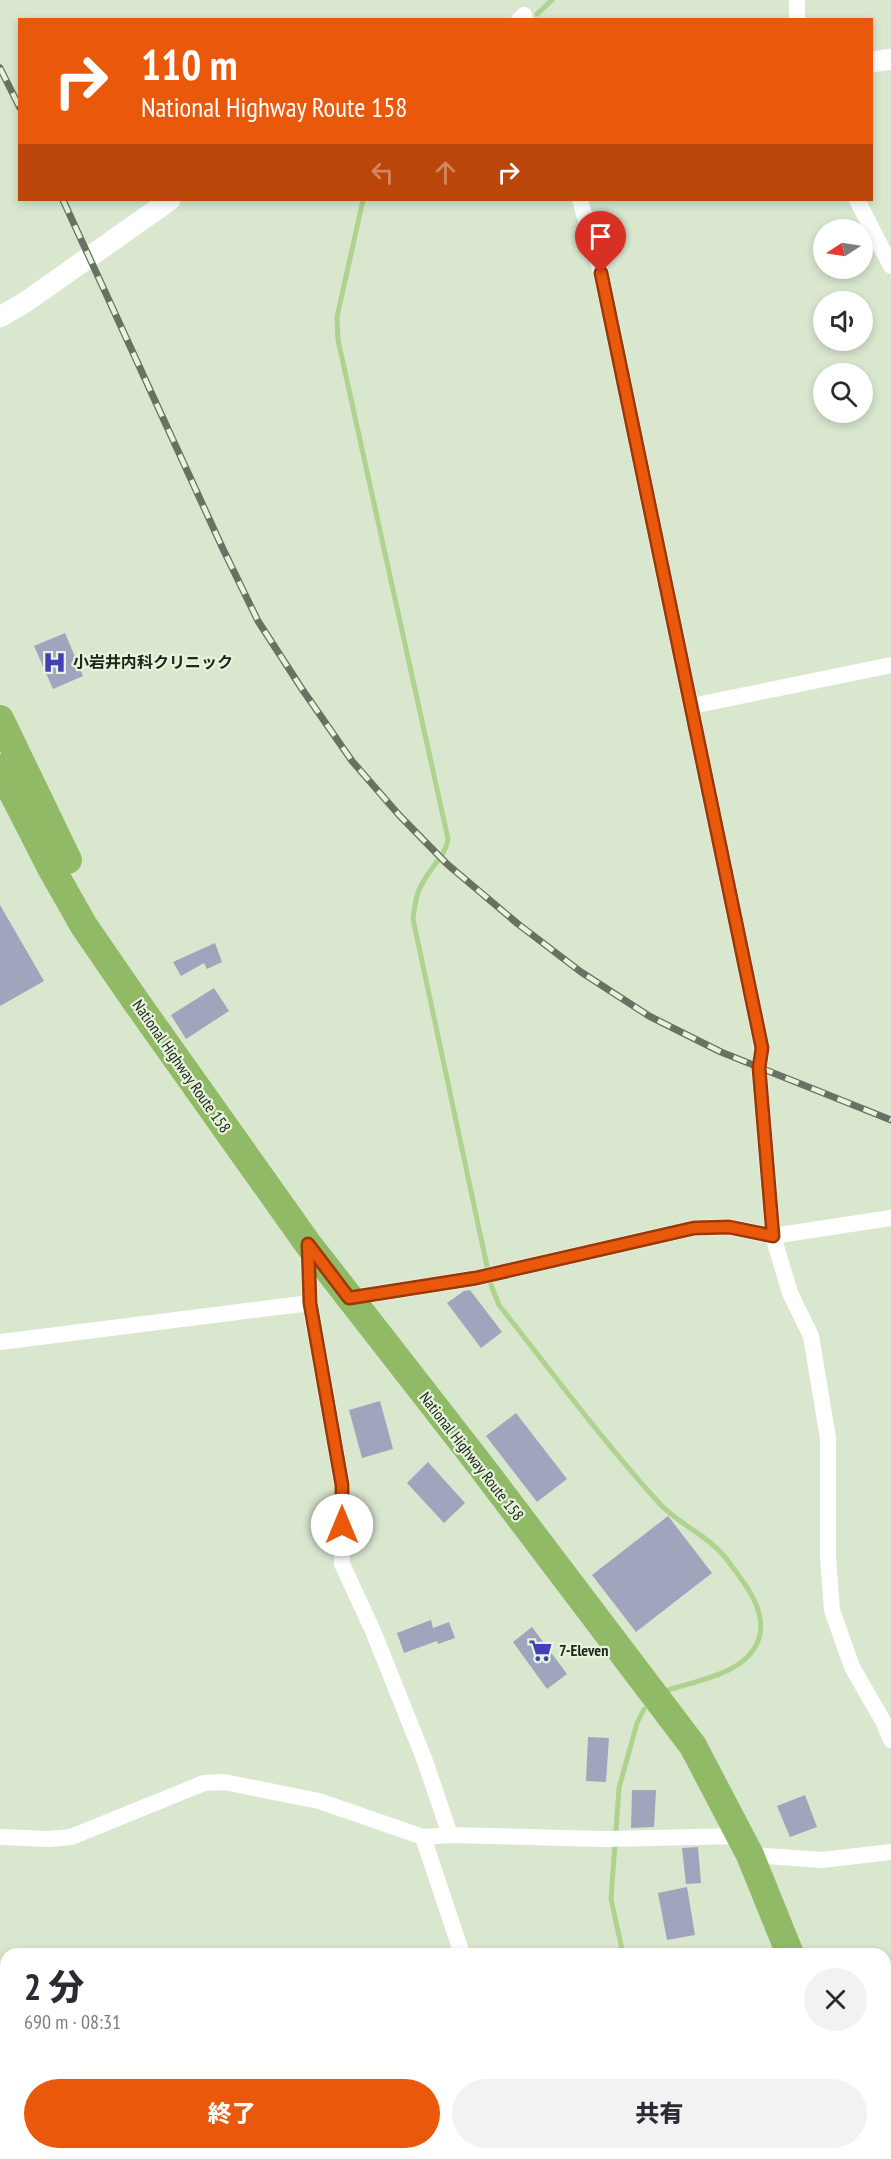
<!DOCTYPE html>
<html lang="ja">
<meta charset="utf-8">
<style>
body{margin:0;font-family:"PT Sans Narrow","Noto Sans JP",sans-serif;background:#f2f2f3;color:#2b2b33;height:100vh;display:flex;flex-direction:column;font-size:22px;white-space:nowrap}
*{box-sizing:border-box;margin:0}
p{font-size:20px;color:#7c7c81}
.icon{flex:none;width:33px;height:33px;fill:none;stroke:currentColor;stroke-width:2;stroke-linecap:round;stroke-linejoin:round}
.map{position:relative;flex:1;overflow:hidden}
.drawer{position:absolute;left:0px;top:1948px;width:891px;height:212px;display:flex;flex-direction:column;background:#fff;border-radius:18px 18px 0 0;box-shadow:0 3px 9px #0003}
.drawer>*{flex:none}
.hud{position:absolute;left:18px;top:18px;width:855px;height:183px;border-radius:0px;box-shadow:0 3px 9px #0003;background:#ea580c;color:#fff;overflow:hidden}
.needle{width:39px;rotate:258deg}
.buttons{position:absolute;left:813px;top:219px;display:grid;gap:12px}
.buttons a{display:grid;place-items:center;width:60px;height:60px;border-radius:50%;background:#fff;box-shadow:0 3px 9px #0003;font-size:30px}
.pin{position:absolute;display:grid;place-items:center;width:51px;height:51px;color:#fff;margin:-62px -26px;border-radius:50% 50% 50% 0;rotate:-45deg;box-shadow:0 0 6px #0007}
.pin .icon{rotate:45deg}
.me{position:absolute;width:66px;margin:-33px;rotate:0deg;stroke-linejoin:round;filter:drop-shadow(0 0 4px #0008)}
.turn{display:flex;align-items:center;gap:21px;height:126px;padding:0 24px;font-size:27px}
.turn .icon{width:78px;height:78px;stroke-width:2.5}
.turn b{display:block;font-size:42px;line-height:51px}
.lanes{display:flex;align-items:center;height:57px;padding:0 24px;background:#0003;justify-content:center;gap:30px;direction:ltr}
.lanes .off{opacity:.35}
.round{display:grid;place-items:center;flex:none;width:63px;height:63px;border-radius:32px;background:#f2f2f3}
.overview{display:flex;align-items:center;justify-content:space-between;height:102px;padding:0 24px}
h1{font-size:36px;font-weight:800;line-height:45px}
.action{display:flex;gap:12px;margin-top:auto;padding:12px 24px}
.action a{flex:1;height:69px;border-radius:36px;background:#ea580c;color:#fff;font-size:24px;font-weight:800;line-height:69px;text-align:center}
.action a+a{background:#f2f2f3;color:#2b2b33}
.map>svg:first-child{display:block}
</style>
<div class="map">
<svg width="891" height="2159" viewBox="0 0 891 2159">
<rect width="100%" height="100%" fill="#d9e7cf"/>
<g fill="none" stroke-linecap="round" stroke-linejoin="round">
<!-- stream -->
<path stroke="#aed38e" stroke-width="5" d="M537,14l15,-14
M363,200l-26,117 1,23 110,499c-2,16 -15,25 -23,40 -9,13 -10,25 -12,40l78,366 8,20c52,66 103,135 160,198 20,22 51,33 69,58 15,20 37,46 32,73 -8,39 -61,46 -92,56
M623,1954l-12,-55 8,-111 18,-65 7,-14
M740,2154l6,5"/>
</g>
<!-- building -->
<path fill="#a0a4bc" d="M65,633l18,43 -30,13 -19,-43z
M0,905l44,76 -44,25z
M215,943l7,19 -15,7 -3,-6 -23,13 -8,-14z
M214,988l15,23 -43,28 -15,-24z
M470,1290l32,42 -21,16 -34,-45 17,-12z
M380,1401l13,48 -31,9 -13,-48z
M516,1413l51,66 -30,23 -51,-66z
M428,1462l37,41 -21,20 -37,-40z
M668,1516l44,57 -76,59 -44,-57z
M431,1620l2,8 16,-6 6,16 -17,6 -1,-3 -33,12 -7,-20z
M532,1627l35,47 -20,15 -34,-47z
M588,1737l21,1 -3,44 -20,-1z
M632,1790h24l-2,37 -23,1z
M805,1795l12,32 -27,10 -13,-31z
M698,1847l3,36 -15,1 -4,-36z
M687,1887l8,48 -28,5 -9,-47z"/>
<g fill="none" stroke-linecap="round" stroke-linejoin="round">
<!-- minor -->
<path stroke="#fff" stroke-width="16" d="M797,0v20
M519,20l5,-5 1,5
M580,200l21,73 161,775 -3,20 14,168 17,57 21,43 17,102v119l4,53 20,57 31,54 8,19
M857,200l34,66
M692,706l199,-41
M308,1244l2,59 32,182v79l31,67 52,130 25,74
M349,1298l127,-20 218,-50 35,-1 44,9 118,-18
M0,1342l310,-39
M0,1837l49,2 22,-2 133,-54 20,-1 95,19 104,36 27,-2 155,4 135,-3
M423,1837l39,117
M750,1855l72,5 69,-8
M312,2159l14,-5"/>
<!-- tertiary -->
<path stroke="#fff" stroke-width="21" d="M872,62l19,-3
M0,317l27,-16 143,-101
M0,2139l5,20"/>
<!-- trunk -->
<path stroke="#90ba66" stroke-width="28" d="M0,719l68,141
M0,768l50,98 34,60 53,77 171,241 169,217 216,285 57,109 40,99
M870,2154l2,5"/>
<defs>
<path id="rail" d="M0,68l20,40
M63,200l160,349 35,72 44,68 50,72 47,54 48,49 71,60 63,48 68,44 72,36 170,68"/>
</defs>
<!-- rail casing -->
<use href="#rail" stroke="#697163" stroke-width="7"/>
<!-- rail -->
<use href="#rail" stroke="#e6f4dc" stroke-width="4.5" stroke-dasharray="14" stroke-linecap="butt"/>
</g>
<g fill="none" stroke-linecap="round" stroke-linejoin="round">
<defs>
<path id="route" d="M342,1525v-40l-32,-182 -2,-59 41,54 127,-20 218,-50 35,-1 44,9 -14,-168 3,-20 -161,-775"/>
</defs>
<!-- route casing -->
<use href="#route" stroke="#983908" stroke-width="15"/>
<!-- route -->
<use href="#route" stroke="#ea580c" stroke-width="10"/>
</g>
<!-- icons -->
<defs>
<symbol id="hospital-bare" viewBox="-9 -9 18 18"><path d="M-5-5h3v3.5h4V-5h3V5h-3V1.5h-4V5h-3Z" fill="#4341b6" stroke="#e6f4dc" stroke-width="2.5" paint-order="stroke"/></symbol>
<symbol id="supermarket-bare" viewBox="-9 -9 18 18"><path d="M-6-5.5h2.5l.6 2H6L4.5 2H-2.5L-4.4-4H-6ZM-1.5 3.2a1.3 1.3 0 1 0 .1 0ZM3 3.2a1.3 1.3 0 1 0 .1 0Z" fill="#4341b6" stroke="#e6f4dc" stroke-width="2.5" paint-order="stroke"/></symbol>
</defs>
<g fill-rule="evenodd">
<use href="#hospital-bare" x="38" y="646" width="33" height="33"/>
<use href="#supermarket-bare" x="524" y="1634" width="33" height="33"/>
</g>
<g text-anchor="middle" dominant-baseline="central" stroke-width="4.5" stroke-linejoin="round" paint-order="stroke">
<!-- poi labels -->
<g font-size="16" font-weight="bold" fill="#20251c" stroke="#e6f4dc" text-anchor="start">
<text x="73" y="662">小岩井内科クリニック</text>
<text x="559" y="1650">7-Eleven</text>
</g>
<!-- street labels -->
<g font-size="16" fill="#20251c" stroke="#e6f4dc">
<text transform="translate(182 1066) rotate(55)">National Highway Route 158</text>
<text transform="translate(472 1456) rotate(52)">National Highway Route 158</text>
</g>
</g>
</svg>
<div class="buttons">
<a><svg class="needle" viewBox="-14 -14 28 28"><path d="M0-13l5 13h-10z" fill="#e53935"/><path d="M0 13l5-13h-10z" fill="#7c7c81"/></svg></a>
<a><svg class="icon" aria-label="sound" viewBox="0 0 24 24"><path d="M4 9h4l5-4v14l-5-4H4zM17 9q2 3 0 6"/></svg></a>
<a><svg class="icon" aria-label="search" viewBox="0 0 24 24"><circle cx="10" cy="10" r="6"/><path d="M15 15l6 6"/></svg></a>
</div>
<div class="pin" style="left:601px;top:273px;background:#d93025"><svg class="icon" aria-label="arrive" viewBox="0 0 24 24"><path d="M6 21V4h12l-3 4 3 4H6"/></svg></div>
<svg class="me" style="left:342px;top:1525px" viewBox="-20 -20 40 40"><circle r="19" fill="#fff"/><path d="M0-13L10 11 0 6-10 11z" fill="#ea580c"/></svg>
<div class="hud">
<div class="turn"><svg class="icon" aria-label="right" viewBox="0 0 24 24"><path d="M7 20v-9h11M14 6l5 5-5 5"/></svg><div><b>110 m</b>National Highway Route 158</div></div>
<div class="lanes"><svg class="icon off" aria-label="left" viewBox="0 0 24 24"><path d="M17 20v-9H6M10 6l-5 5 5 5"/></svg><svg class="icon off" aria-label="ahead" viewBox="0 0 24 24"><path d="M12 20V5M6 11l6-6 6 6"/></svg><svg class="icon" aria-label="right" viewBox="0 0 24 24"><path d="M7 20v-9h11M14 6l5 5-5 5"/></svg></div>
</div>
<section class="drawer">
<div class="overview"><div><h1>2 分</h1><p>690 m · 08:31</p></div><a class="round"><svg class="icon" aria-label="close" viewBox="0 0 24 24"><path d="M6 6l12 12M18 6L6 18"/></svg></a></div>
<div class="action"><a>終了</a><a>共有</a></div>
</section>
</div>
